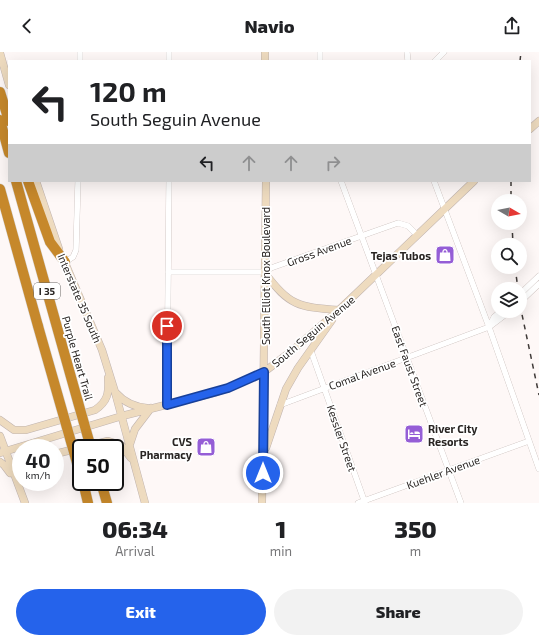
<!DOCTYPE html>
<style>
body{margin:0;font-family:"Exo 2",sans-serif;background:#f2f2f2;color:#202124;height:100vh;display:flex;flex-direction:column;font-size:15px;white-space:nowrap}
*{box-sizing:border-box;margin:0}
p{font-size:13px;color:#757577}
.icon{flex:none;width:22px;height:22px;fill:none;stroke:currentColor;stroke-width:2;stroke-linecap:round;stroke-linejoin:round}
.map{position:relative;height:451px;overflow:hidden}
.details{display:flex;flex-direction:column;background:#fff;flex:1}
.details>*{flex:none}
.hud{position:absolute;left:8px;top:8px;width:523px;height:122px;border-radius:0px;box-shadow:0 4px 16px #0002;background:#fff;color:#202124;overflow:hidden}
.needle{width:26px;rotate:99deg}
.controls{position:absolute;left:491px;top:142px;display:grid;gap:8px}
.controls a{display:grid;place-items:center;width:36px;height:36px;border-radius:50%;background:#fff;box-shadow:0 4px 16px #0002;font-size:20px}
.speed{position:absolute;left:12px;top:387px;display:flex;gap:8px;font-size:20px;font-weight:700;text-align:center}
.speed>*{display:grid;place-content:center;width:52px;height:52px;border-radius:50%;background:#fff;box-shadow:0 4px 16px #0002;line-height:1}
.speed small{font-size:10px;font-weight:400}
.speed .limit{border:2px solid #111;border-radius:6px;background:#fff;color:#111}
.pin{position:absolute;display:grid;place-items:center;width:34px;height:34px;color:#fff;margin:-17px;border:2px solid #fff;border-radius:50%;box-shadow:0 1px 4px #0007}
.me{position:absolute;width:44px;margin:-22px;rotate:0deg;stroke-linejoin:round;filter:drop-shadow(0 0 3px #0008)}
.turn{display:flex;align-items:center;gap:14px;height:84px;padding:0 16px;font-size:18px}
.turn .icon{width:52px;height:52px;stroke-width:2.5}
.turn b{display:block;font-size:28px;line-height:34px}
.lanes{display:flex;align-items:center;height:38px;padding:0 16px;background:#0003;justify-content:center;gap:20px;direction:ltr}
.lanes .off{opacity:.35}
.eta{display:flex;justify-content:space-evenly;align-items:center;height:68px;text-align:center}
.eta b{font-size:24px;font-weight:800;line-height:28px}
.primary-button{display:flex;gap:8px;margin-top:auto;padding:8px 16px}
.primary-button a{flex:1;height:46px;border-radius:24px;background:#2563eb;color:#fff;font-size:16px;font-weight:800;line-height:46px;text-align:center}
.primary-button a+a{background:#f2f2f2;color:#202124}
header{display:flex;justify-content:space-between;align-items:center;height:52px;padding:0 16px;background:#fff;font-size:18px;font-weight:800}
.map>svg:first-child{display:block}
</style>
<header><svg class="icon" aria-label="back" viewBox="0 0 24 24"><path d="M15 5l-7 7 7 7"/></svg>Navio<svg class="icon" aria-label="share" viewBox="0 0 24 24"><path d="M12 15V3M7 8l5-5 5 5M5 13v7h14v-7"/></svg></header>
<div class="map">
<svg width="539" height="451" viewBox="0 0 539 451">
<rect width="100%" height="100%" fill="#fef8f7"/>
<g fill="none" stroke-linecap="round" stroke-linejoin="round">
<defs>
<path id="minor" d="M80,0v9
M169,0v9
M407,0l1,9
M320,9v-9
M435,9l9,-9
M341,129l120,322
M434,129l55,146 50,142
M65,210l8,-5 3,-7 2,-69
M168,220h97l6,-4 127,-45 10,3 9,9
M520,242l19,-18
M520,250l19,-18
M489,275l5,-10 7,-6
M311,299l54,152
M167,353l2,-224
M280,353l209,-78 21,-16
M358,451l171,-62"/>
<path id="secondary" d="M265,0v9
M0,1l9,32
M530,77l9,-8
M36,129l23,68
M63,206l39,92 13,42 30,111
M265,221c24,33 34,34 74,37
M116,341c8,9 19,14 31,15
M0,368l14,10h12l69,-20c13,-9 14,-17 13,-32
M0,384l25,67
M130,392l5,-15 16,-21
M266,396l20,-59 12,-21 34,-48
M0,401l122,-37 95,-24 20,-8 27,-12 29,-22 46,-40 135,-129
M55,402l53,-13 13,4 10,13
M0,410l4,3 6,8
M262,451l4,-322"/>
<path id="motorway" d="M0,40l9,29
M0,68l9,33
M16,129l62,221
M28,129l22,61 15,20
M0,137l38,137
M77,411l4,14
M83,430l5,21
M101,430l6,21"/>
</defs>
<!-- minor casing -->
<use href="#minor" stroke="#c0b4b0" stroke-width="6"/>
<!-- secondary casing -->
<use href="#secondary" stroke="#c0b4b0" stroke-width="8"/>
<!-- motorway casing -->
<use href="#motorway" stroke="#d4d3d3" stroke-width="11"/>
<!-- minor -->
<use href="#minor" stroke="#fff" stroke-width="5.5"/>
<!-- secondary -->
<use href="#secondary" stroke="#eedbbf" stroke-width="7"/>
<!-- motorway -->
<use href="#motorway" stroke="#c6882b" stroke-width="10"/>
<!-- rail -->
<path stroke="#403b39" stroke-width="1.5" stroke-dasharray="5 5" stroke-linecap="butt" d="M520,9l1,-9
M511,129v20
M512,171l1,22
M515,215l3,22
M520,253l19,90"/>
<defs>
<path id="motorway-bridge" d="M38,274l39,137
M78,350l13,46"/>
</defs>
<!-- motorway-bridge casing -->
<use href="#motorway-bridge" stroke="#d4d3d3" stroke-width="11" stroke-linecap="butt"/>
<!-- motorway-bridge -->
<use href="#motorway-bridge" stroke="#c6882b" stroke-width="10"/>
</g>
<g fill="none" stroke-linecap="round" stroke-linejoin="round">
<defs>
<path id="route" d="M167,274v79l61,-17 36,-16 -1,101"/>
</defs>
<!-- route casing -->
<use href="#route" stroke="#184099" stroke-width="10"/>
<!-- route -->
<use href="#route" stroke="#2563eb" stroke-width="7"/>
</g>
<!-- icons -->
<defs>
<symbol id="shop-square" viewBox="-11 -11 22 22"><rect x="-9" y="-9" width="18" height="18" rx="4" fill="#955ed6" stroke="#fff"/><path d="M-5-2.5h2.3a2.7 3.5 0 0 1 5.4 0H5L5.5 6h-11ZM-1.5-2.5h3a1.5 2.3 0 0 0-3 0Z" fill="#fff"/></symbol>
<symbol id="hotel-square" viewBox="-11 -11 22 22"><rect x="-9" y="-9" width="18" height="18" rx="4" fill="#955ed6" stroke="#fff"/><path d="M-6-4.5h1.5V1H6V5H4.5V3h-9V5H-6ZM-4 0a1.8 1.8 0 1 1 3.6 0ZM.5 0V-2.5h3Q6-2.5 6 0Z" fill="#fff"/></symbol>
</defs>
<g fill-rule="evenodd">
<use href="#shop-square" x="434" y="192" width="22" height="22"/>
<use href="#hotel-square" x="403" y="371" width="22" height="22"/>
<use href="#shop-square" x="195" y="384" width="22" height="22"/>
</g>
<g text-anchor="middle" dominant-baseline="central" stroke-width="3.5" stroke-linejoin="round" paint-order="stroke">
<!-- shield labels -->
<rect fill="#fff" stroke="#696665" stroke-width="1" x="34" y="231" width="26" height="16" rx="3"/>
<g font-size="10" font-weight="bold" fill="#292523">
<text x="47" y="239">I 35</text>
</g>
<!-- street labels -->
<g font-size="11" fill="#292523" stroke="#fff">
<text transform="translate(319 199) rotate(-20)">Gross Avenue</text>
<text transform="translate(265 224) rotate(-90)">South Elliot Knox Boulevard</text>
<text transform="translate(80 246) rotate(67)">Interstate 35 South</text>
<text transform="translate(313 279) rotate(-40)">South Seguin Avenue</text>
<text transform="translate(78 306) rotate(74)">Purple Heart Trail</text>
<text transform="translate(410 314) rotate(70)">East Faust Street</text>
<text transform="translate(362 322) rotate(-20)">Comal Avenue</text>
<text transform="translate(342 386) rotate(71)">Kessler Street</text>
<text transform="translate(443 420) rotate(-20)">Kuehler Avenue</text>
</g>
<!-- poi labels -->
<g font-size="11" font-weight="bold" fill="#292523" stroke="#fff" text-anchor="end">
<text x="431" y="203">Tejas Tubos</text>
<text x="428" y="376" text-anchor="start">River City<tspan x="428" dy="13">Resorts</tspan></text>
<text x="192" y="389">CVS<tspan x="192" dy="13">Pharmacy</tspan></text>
</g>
</g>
</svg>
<div class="controls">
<a><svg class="needle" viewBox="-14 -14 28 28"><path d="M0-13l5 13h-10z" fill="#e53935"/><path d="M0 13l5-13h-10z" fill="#757577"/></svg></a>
<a><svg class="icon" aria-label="search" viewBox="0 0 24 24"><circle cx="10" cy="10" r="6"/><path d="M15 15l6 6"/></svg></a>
<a><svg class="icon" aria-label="layers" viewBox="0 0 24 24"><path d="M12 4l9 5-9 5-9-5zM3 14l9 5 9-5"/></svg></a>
</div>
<div class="speed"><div>40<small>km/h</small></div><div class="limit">50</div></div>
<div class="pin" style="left:167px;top:274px;background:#d93025"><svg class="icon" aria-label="arrive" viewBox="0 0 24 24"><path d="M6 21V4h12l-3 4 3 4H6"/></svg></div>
<svg class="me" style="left:263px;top:421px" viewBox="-20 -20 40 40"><circle r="17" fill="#2563eb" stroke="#fff" stroke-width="3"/><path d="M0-11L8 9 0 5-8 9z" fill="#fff"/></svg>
<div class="hud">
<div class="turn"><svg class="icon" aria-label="left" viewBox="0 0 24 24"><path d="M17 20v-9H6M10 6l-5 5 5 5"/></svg><div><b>120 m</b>South Seguin Avenue</div></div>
<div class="lanes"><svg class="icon" aria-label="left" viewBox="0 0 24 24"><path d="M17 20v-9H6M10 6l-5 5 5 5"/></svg><svg class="icon off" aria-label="ahead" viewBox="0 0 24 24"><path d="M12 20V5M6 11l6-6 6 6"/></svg><svg class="icon off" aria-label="ahead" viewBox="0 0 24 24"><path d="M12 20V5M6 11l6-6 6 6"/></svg><svg class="icon off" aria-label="right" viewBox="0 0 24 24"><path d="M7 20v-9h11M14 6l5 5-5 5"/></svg></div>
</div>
</div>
<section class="details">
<div class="eta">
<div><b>06:34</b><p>Arrival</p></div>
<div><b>1</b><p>min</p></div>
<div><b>350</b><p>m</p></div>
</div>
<div class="primary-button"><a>Exit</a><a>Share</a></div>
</section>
